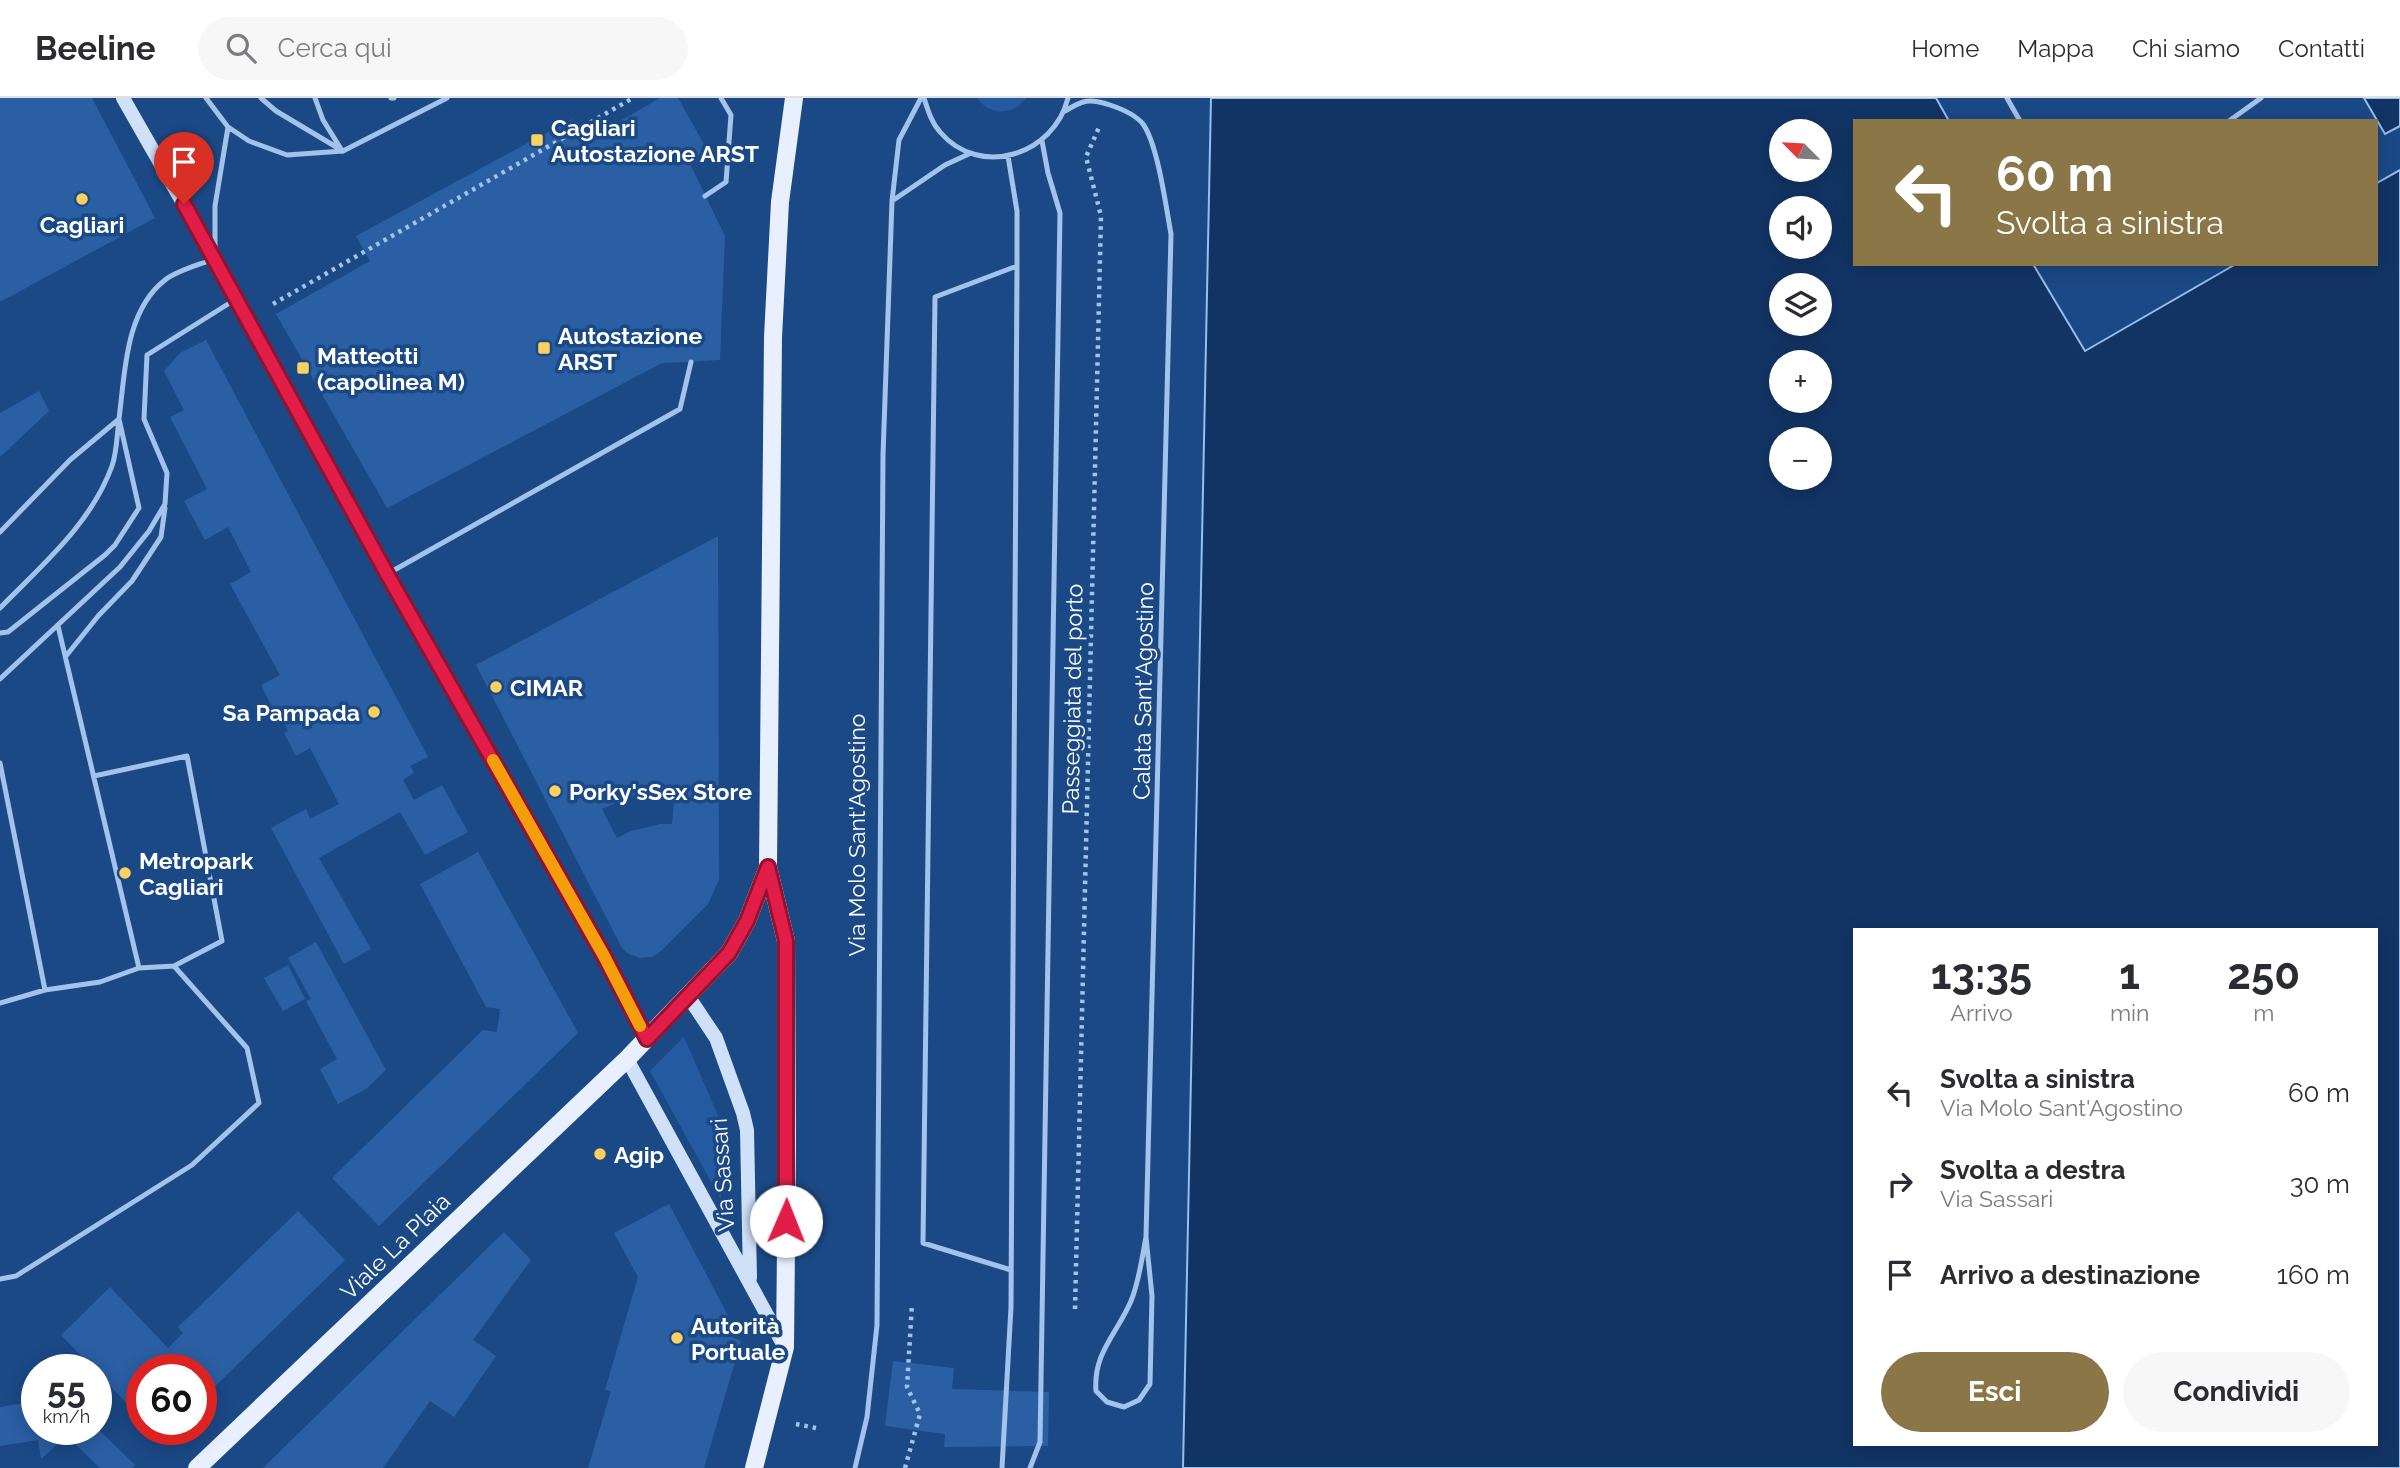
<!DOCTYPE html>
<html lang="it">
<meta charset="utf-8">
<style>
body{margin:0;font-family:Raleway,sans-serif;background:#f7f7f7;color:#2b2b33;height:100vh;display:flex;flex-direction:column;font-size:26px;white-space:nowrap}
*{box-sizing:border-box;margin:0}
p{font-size:23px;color:#7c7c81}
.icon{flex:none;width:38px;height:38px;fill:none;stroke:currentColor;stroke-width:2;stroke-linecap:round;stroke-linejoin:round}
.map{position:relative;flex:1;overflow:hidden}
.sheet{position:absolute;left:1853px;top:830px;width:525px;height:518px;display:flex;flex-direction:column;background:#fff;border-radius:0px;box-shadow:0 4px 18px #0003}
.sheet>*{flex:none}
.banner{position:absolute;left:1853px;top:21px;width:525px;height:147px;border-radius:0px;box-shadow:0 4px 18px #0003;background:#8a7647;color:#fff;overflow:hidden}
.needle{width:46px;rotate:294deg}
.controls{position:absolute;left:1769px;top:21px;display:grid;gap:14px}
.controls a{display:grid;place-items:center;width:63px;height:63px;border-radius:50%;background:#fff;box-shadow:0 4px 18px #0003;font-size:35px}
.speed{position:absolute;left:21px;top:1256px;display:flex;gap:14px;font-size:35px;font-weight:700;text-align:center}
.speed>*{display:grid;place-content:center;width:91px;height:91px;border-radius:50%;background:#fff;box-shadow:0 4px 18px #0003;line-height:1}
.speed small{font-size:18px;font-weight:400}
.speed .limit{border:10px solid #d22;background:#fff;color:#111}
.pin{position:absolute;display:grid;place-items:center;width:60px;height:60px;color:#fff;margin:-72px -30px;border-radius:50% 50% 50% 0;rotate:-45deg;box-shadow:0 0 7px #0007}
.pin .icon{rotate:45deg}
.me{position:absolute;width:77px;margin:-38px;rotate:1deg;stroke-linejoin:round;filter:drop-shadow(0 0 5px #0008)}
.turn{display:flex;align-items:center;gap:24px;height:147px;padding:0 28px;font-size:32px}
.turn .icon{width:91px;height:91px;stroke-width:2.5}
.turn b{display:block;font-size:49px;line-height:60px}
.eta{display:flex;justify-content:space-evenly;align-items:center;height:119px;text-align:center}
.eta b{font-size:42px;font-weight:700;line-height:49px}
.action{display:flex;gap:14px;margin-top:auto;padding:14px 28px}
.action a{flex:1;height:80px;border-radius:42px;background:#8a7647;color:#fff;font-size:28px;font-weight:700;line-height:80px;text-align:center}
.action a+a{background:#f7f7f7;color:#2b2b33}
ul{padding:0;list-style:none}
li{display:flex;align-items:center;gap:21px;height:91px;padding:0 28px}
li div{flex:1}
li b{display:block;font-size:26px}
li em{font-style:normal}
header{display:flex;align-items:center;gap:42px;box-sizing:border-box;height:98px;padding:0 35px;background:#fff;border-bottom:2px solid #e1e1e2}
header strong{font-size:33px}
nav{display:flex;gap:38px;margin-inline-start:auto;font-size:24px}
.search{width:490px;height:63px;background:#f7f7f7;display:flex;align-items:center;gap:18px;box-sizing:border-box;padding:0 24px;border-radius:38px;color:#7c7c81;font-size:26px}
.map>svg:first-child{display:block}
</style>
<header>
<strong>Beeline</strong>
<div class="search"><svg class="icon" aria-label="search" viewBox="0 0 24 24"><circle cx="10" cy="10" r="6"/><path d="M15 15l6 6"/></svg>Cerca qui</div>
<nav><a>Home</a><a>Mappa</a><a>Chi siamo</a><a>Contatti</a></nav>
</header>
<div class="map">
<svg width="2400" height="1370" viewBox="0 0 2400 1370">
<rect width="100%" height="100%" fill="#1b4986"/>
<!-- green -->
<path fill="#245a9f" d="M977,0h49c-13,18 -36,18 -49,0z
M684,939l36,83 1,80 -71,-129z"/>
<!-- water -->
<path fill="#123465" stroke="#96beee" stroke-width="2" fill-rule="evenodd" d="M1211,0h725l13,23h-94v143h178l52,87 151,-87h140l1,-81 23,-13v1298h-1217zM1782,33h38v39h-38zM1782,110h38v39h-38zM1782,187h38v39h-38zM1782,264h38v39h-38zM1782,341h38v39h-38zM1855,831h521v515h-521z
M2364,0h36v28l-15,8z"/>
<!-- building -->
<path fill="#2a5fa4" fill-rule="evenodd" d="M0,0h92l63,120 -155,84z
M660,0h18l31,55 -19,11 35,72 -5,124 -58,3 -275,145 -111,-194 94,-53 -14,-25 216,-117 12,23z
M206,242l222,417 -18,9 4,7 -11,7 11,20 28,-15 26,47 -43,23 -25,-43 -81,46 52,91 -27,15 -73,-136 35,-19 4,10 29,-15 -29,-56 -14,8 -12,-23 4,-2 -12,-24 -3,2 -12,-24 19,-10 -50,-91 21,-12 -23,-45 -23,13 -21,-39 23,-12 -37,-72 14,-7 -20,-39 16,-18z
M39,293l10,20 -49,46v-44z
M718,438l1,344 -11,24 -47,47 -9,6 -12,1 -11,-4 -7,-6 -146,-283zM646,692h29l-3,34h-12l-29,7 -14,7 -15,-29z
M478,754l100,181 -199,193 -47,-48 151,-148 14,2 3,-23 -14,-2 -66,-123z
M316,844l70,128 -20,19 -28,15 -18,-35 17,-10 -31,-58 5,-2 -23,-41z
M288,867l17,34 -22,12 -19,-33z
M669,1106l62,117 -4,14 14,6 -37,127h-116l23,-77 -6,-1 33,-113 -24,-44z
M298,1113l47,49 -144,140v-30h-59v49l-81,-84 49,-48 58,61 15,-15 -5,-6z
M504,1134l27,28 -58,80 23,16 -42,61 -24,-16 -47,67h-120z
M893,1263l61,7 -2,21 97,3 -1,54 -104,1 1,-13 -60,-8z
M37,1303v29h59v-3l39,38 -3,3h-32l-33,-32 -26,23 -3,-19 -38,6v-39z
M152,1332h18l-9,9z"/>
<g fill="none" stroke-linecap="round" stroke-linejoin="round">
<!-- path -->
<path stroke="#a3c3eb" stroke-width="4.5" stroke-dasharray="3.5 5" stroke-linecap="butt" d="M273,206l360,-206
M1075,1211l26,-1093 -15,-59 14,-32
M796,1326l20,4
M905,1370l15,-54 -13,-27 5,-83"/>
<!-- lane -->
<path stroke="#a3c3eb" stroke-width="5" d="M206,0l22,29 21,14 38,14 56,-4 104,-53
M261,0l15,13 67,40
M315,0l8,22 18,29
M391,0h3
M924,0c4,12 7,24 16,34 40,47 114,23 128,-34
M2007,0l13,23
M1065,13c18,-11 24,-13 45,-6 12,4 25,9 33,19 15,21 23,83 28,110l-25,1003 6,59 -2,88 -11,16 -15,7 -17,-5 -11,-11c-3,-38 21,-57 35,-90 8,-19 11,-43 15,-64
M2229,23l32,-23
M705,98l21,-14 5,-67 -10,-17
M892,103l53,-36 26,-12
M215,152v-44l13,-79
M0,434l70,-72 49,-41 20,89 -24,37 -10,10 -97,77 -8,1
M389,475l291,-164 11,-47
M0,510c42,-43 91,-84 112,-142 5,-14 5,-32 7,-47 6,-46 6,-108 46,-139 13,-10 34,-15 49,-21
M66,558l33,-41 33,-34 29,-44 4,-29
M0,581l120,-112 29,-36 16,-27 2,-31 -23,-54 3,-64 89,-56
M0,665l45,227
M94,678l93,-20 35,185 -48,25
M0,905l45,-13 55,-8 39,-14 -81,-342
M1011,1172l-88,-27 12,-946 82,-31
M0,1181l16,-3 176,-111 67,-62 -12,-55 -73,-82 -35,2
M855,1370l12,-51 10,-92 6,-870 9,-254 7,-61 22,-42
M1002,1370l9,-161 6,-1041v-55l-9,-55
M1030,1370l10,-26 20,-1229 -12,-40 -6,-32"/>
<!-- secondary -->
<path stroke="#cfe1f8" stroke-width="14" d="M123,0l92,161 172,315 217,381 43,84
M688,898l28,42 27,75 4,17 3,148
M627,961l157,287"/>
<!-- primary -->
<path stroke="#e8f0ff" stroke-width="18" d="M197,1370l430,-409 102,-106 18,-32 21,-54
M754,1370l31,-121 2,-202 -1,-204 -18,-74 5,-530 7,-135 14,-104"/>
</g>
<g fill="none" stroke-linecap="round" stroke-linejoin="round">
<defs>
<path id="route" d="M184,106l203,370 217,382 43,83 82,-86 18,-32 21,-54 18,74v280"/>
</defs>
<!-- route casing -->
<use href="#route" stroke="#92132f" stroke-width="18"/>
<!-- route -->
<use href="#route" stroke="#e11d48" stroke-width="12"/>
<!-- slow -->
<path stroke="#f59e0b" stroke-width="12" d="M493,662l111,196 36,70"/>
</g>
<!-- markers -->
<g fill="#fdd160" stroke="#1b4986" stroke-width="2.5">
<rect x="530" y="35" width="14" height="14" rx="3.5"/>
<circle cx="82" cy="101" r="7"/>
<rect x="537" y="243" width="14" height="14" rx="3.5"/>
<rect x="296" y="263" width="14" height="14" rx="3.5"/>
<circle cx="496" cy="589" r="7"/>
<circle cx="374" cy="614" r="7"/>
<circle cx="555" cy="693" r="7"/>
<circle cx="125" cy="775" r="7"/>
<circle cx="600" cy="1056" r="7"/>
<circle cx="677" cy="1240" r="7"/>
</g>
<g text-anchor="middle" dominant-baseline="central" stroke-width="7" stroke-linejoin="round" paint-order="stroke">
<!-- poi labels -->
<g font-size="23" font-weight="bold" fill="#fff" stroke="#1b4986" text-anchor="start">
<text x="551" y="29">Cagliari<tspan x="551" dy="26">Autostazione ARST</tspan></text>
<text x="82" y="126" text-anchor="middle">Cagliari</text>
<text x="558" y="237">Autostazione<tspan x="558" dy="26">ARST</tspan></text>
<text x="317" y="257">Matteotti<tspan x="317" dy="26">(capolinea M)</tspan></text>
<text x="510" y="589">CIMAR</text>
<text x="360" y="614" text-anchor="end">Sa Pampada</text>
<text x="569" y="693">Porky'sSex Store</text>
<text x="139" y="762">Metropark<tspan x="139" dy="26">Cagliari</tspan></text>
<text x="614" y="1056">Agip</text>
<text x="691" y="1227">Autorità<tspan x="691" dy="26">Portuale</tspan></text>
</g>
<!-- street labels -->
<g font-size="23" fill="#fff" stroke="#1b4986">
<text transform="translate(1143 593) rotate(-89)">Calata Sant'Agostino</text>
<text transform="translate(1072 601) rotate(-89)">Passeggiata del porto</text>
<text transform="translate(856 737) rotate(-90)">Via Molo Sant'Agostino</text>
<text transform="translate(722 1077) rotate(-94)">Via Sassari</text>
<text transform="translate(395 1148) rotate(-44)">Viale La Plaia</text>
</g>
</g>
</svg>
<div class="controls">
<a><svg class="needle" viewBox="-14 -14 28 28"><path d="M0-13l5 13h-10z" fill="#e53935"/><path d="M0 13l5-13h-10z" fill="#7c7c81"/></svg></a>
<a><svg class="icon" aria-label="sound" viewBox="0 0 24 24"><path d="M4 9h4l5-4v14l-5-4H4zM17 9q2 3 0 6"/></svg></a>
<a><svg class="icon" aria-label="layers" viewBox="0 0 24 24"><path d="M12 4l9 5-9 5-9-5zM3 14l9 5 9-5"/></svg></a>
<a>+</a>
<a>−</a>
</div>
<div class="speed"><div>55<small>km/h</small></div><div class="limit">60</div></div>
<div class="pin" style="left:184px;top:106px;background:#d93025"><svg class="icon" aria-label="arrive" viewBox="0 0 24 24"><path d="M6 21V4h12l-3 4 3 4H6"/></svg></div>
<svg class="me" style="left:786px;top:1123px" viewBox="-20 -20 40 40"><circle r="19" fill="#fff"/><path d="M0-13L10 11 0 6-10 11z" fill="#e11d48"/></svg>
<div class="banner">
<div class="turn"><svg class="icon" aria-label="left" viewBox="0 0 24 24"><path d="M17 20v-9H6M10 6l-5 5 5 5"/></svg><div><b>60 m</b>Svolta a sinistra</div></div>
</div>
<section class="sheet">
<div class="eta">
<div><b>13:35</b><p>Arrivo</p></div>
<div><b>1</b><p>min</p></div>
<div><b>250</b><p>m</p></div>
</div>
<ul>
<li><svg class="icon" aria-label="left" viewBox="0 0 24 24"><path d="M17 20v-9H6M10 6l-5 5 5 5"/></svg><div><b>Svolta a sinistra</b><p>Via Molo Sant'Agostino</p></div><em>60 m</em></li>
<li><svg class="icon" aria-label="right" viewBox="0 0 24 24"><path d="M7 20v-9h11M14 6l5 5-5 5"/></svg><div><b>Svolta a destra</b><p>Via Sassari</p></div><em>30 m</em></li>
<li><svg class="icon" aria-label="arrive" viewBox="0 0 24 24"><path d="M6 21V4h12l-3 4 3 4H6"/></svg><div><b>Arrivo a destinazione</b></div><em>160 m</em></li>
</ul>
<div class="action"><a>Esci</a><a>Condividi</a></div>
</section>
</div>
